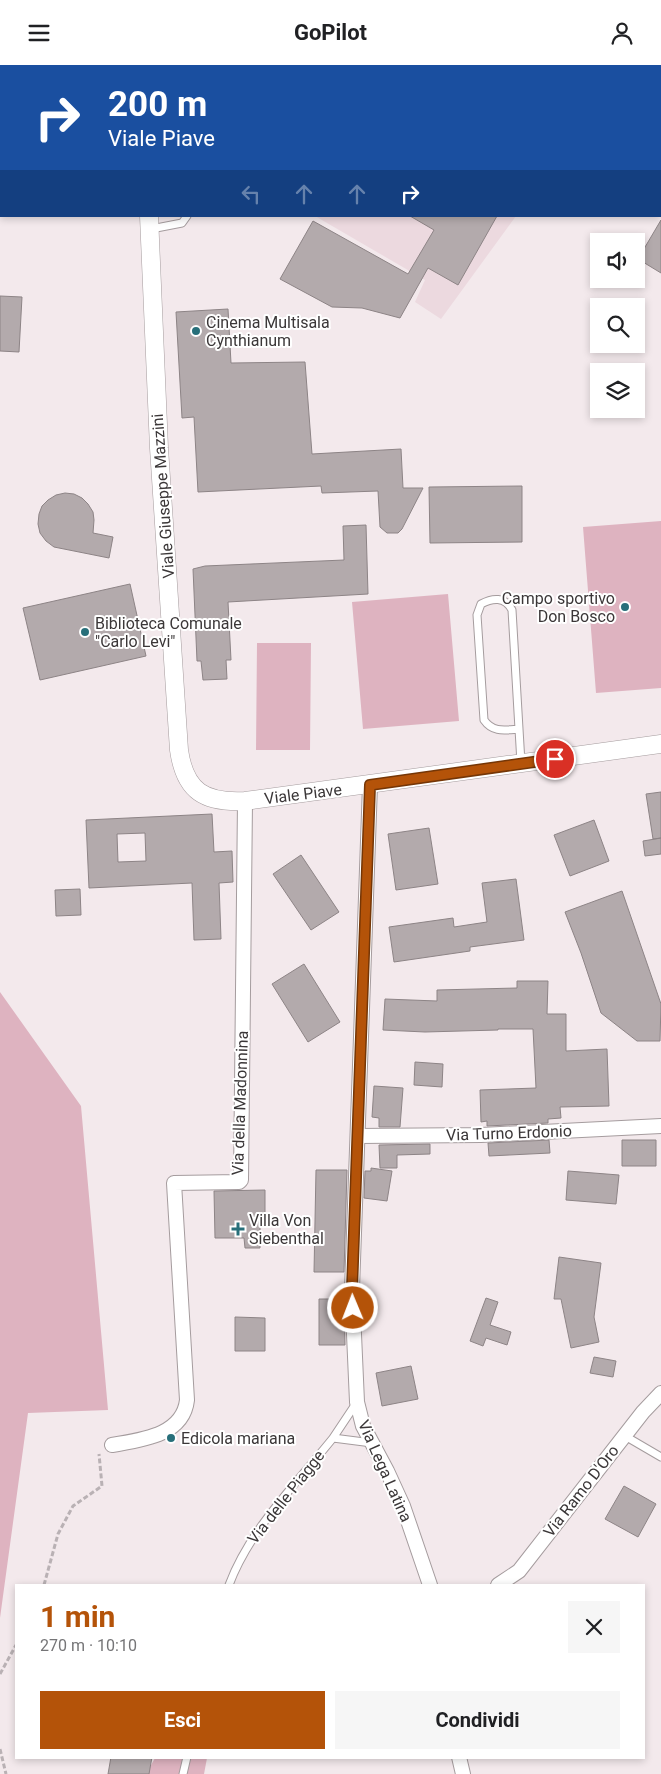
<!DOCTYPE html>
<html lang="it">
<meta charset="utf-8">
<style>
body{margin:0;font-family:Roboto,sans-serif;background:#f6f6f6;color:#202124;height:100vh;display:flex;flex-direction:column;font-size:19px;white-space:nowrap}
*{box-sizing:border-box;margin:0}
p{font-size:16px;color:#757577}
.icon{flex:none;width:28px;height:28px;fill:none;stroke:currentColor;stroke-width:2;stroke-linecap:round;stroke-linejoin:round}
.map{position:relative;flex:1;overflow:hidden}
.details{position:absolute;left:15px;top:1519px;width:630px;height:175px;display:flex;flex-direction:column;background:#fff;border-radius:0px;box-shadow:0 2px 8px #0003}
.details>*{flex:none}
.guide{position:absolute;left:0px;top:0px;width:661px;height:152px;box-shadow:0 2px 8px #0003;background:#1a4fa0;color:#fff;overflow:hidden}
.fabs{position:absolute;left:590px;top:168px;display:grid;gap:10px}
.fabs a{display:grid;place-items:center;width:55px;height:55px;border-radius:0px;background:#fff;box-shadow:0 2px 8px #0003;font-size:25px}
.pin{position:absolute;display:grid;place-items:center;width:42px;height:42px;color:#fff;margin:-21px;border:2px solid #fff;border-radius:50%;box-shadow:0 1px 5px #0007}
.me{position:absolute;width:55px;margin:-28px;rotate:359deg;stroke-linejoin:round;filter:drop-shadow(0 0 4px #0008)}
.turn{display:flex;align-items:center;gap:18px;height:105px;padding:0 25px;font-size:22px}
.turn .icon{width:65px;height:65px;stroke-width:2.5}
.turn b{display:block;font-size:35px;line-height:42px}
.lanes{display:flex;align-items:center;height:48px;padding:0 25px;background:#0003;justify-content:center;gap:25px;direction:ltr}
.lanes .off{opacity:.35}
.round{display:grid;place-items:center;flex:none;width:52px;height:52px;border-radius:0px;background:#f6f6f6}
.headline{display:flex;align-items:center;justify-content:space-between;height:85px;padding:0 25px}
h1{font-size:30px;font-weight:700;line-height:38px;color:#b45309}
.primary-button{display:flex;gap:10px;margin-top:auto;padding:10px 25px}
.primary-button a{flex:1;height:58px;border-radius:0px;background:#b45309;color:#fff;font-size:20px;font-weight:700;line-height:58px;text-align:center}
.primary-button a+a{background:#f6f6f6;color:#202124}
header{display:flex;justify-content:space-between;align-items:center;height:65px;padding:0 25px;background:#fff;font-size:22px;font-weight:700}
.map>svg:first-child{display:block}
</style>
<header><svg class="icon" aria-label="menu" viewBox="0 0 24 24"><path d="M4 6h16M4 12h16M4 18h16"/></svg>GoPilot<svg class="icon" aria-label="person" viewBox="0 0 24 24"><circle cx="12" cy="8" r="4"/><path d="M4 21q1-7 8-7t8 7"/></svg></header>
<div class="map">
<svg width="661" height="1709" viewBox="0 0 661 1709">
<rect width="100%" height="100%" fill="#f3e9ec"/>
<!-- built -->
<path fill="#ecd9df" d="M209,0h118l2,1h-120z
M315,151h201l-75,103 -26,-17 10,-22z"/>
<!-- green -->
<path fill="#deb3c0" d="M661,456v167l-65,5 -13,-166z
M448,529l11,127 -96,8 -11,-127z
M257,578h54l-1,107h-54z
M0,927l81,114 27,304 -80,3 -28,205z
M155,1693h52l-3,16h-58z"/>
<!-- building -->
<path fill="#b3aaac" stroke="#8d8486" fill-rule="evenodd" d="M410,151h87l-39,69 -30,-17 -28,50 -38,-10 -30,-1 -52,-28 33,-58 95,53 26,-44z
M661,155v53l-23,-14z
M0,231l22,1 -3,55 -19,-1z
M228,244l3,54 74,-1 7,92 89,-5 2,39h20l-21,41 -4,4h-11l-7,-6 -2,-36 -56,2 -1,-7 -123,6 -4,-75 -12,1 -6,-106z
M522,421v56l-92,1 -1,-56z
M65,428l9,1 8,4 6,6 5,8 1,8 -1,13 20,4 -4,21 -55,-11 -8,-6 -6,-8 -2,-9 1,-10 3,-8 6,-6 8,-5z
M366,460l2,69 -140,8 3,58h-5l1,19 -24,1 -2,-19h-4l-4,-92 12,-3 139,-6 -1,-34z
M130,519l16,72 -106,24 -17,-72z
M661,727v46l-8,1 -7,-45z
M212,749l2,38 18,-1 1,31 -14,1 2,56 -27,1 -2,-57 -103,5 -3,-68zM145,768l1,28 -28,1 -1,-28z
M594,755l15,41 -39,15 -16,-41z
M429,763l9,56 -42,6 -8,-56z
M661,773v16l-16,2 -2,-15z
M301,790l38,57 -28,18 -38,-56z
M516,814l8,61 -54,7v4l-76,11 -5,-35 64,-9 1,9 33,-5 -5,-39z
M80,824l1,26 -25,1 -1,-26z
M622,826l39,113 -1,37h-23l-36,-28 -20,-60 -16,-41z
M304,899l36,58 -32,20 -36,-58z
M517,916h31l-1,33h19v37l41,-2 2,57 -49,1 1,11 -13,1v4l-61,3v-5l-6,1 -1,-32 56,-2 -3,-59h-35v1l-73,2 -42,-2 2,-31 52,2v-11l80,-2z
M415,997l28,2 -1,23 -28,-2z
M374,1021l29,2 -3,39h-21v-9l-7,-1z
M549,1075l1,13 -61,3 -1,-13z
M622,1075h34v26h-34z
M430,1079v10l-33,1v13h-17l-1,-23z
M371,1103l21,3 -5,30 -23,-3 1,-27h6z
M316,1105h31l-3,102h-30z
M568,1106l51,4 -3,29 -50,-4z
M265,1125v29h-5v29h-15l-1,-10h-29l-1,-47z
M559,1192l42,6 -7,54 5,25 -28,6 -10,-49h-7z
M486,1233l12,4 -8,23 21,7 -4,13 -21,-7 -3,8 -13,-5z
M319,1234h25l1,46h-26z
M235,1252l30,1v33h-30z
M594,1292l22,4 -3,16 -23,-4z
M411,1301l7,33 -36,7 -6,-33z
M624,1421l32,18 -18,33 -33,-18z
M111,1692h41l-3,17h-41z"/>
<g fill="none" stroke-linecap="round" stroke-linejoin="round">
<defs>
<path id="service" d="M182,0v1
M151,164l31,-6 5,-7
M519,664c-14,1 -26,4 -35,-9l-7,-105 4,-11c11,-6 24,-8 31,6l9,153
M357,1337l-24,36 39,5
M625,1371l36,21
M229,1520c21,-56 67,-101 104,-147
M183,1709l4,-17"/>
<path id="minor" d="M549,1l1,-1
M660,73l1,-2
M370,720l-18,504 5,113 6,24 24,45 16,35 27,79
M358,1071l123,-1 180,-9
M112,1380c28,-5 71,-9 75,-45l-13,-217 65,-1 2,-2 4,-379
M498,1520l21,-14 124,-159 18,-19
M459,1692l4,17"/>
<path id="tertiary" d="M141,0v1
M149,151l10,232 20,302c6,42 26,53 66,51l416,-57"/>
</defs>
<!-- service casing -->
<use href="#service" stroke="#a59c9e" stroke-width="9"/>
<!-- minor casing -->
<use href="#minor" stroke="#a59c9e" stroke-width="16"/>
<!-- tertiary casing -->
<use href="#tertiary" stroke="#a59c9e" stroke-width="19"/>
<!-- path -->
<path stroke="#b9b1b4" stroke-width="3" stroke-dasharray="5 2.5" stroke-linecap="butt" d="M388,0l2,1
M409,1v-1
M660,150h1
M44,1520l14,-51 15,-28 29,-20 -3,-32
M0,1609l16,-29
M0,1684l6,25"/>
<!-- service -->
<use href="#service" stroke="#fff" stroke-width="7"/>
<!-- minor -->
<use href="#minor" stroke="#fff" stroke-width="14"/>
<!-- tertiary -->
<use href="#tertiary" stroke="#fff" stroke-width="18"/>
</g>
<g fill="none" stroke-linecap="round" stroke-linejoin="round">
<defs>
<path id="route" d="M353,1243l-1,-19 18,-504 185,-26"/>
</defs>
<!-- route casing -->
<use href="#route" stroke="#753606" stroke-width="12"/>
<!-- route -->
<use href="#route" stroke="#b45309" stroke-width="9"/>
</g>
<!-- markers -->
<g fill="#276f7a" stroke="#fff" stroke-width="2">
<circle cx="196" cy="266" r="5"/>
<circle cx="625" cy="542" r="5"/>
<circle cx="85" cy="567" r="5"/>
<path d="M235.5 1156.5h5v5h5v5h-5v5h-5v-5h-5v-5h5z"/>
<circle cx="171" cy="1373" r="5"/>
</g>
<g text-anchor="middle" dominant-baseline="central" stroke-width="4" stroke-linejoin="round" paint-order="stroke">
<!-- poi labels -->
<g font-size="16" fill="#3b3738" stroke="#fff" text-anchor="start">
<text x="206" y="257">Cinema Multisala<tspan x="206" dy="18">Cynthianum</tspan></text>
<text x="615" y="533" text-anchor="end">Campo sportivo<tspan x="615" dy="18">Don Bosco</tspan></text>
<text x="95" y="558">Biblioteca Comunale<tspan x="95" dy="18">"Carlo Levi"</tspan></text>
<text x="249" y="1155">Villa Von<tspan x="249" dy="18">Siebenthal</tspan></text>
<text x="181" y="1373">Edicola mariana</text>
</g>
<!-- street labels -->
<g font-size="16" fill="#3b3738" stroke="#fff">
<text transform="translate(163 431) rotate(-94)">Viale Giuseppe Mazzini</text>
<text transform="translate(303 729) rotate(-7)">Viale Piave</text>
<text transform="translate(240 1038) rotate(-88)">Via della Madonnina</text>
<text transform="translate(509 1068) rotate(-2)">Via Turno Erdonio</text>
<text transform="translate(385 1406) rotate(66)">Via Lega Latina</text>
<text transform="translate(581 1426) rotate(-52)">Via Ramo D'Oro</text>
<text transform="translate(286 1432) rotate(-52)">Via delle Piagge</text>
</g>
</g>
</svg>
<div class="fabs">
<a><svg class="icon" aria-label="sound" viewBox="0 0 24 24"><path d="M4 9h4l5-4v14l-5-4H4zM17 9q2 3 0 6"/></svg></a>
<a><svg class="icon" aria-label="search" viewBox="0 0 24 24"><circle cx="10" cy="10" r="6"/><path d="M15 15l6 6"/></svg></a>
<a><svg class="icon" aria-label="layers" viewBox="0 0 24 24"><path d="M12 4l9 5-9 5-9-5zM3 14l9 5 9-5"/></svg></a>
</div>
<div class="pin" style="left:555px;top:694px;background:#d93025"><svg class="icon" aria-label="arrive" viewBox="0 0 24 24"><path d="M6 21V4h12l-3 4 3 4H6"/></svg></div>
<svg class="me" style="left:353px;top:1243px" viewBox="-20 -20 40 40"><circle r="17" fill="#b45309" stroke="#fff" stroke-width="3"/><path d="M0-11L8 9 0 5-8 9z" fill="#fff"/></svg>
<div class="guide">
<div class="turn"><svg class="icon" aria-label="right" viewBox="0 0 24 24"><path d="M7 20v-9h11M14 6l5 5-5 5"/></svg><div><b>200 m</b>Viale Piave</div></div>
<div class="lanes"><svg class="icon off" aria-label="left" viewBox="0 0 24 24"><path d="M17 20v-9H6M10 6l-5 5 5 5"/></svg><svg class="icon off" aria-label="ahead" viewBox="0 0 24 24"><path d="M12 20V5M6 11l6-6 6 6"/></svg><svg class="icon off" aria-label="ahead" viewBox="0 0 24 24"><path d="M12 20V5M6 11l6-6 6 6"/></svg><svg class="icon" aria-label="right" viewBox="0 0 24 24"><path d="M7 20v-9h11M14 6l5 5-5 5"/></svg></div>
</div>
<section class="details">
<div class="headline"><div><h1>1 min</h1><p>270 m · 10:10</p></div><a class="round"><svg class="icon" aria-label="close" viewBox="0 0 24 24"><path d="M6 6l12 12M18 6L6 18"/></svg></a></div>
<div class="primary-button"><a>Esci</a><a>Condividi</a></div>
</section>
</div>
